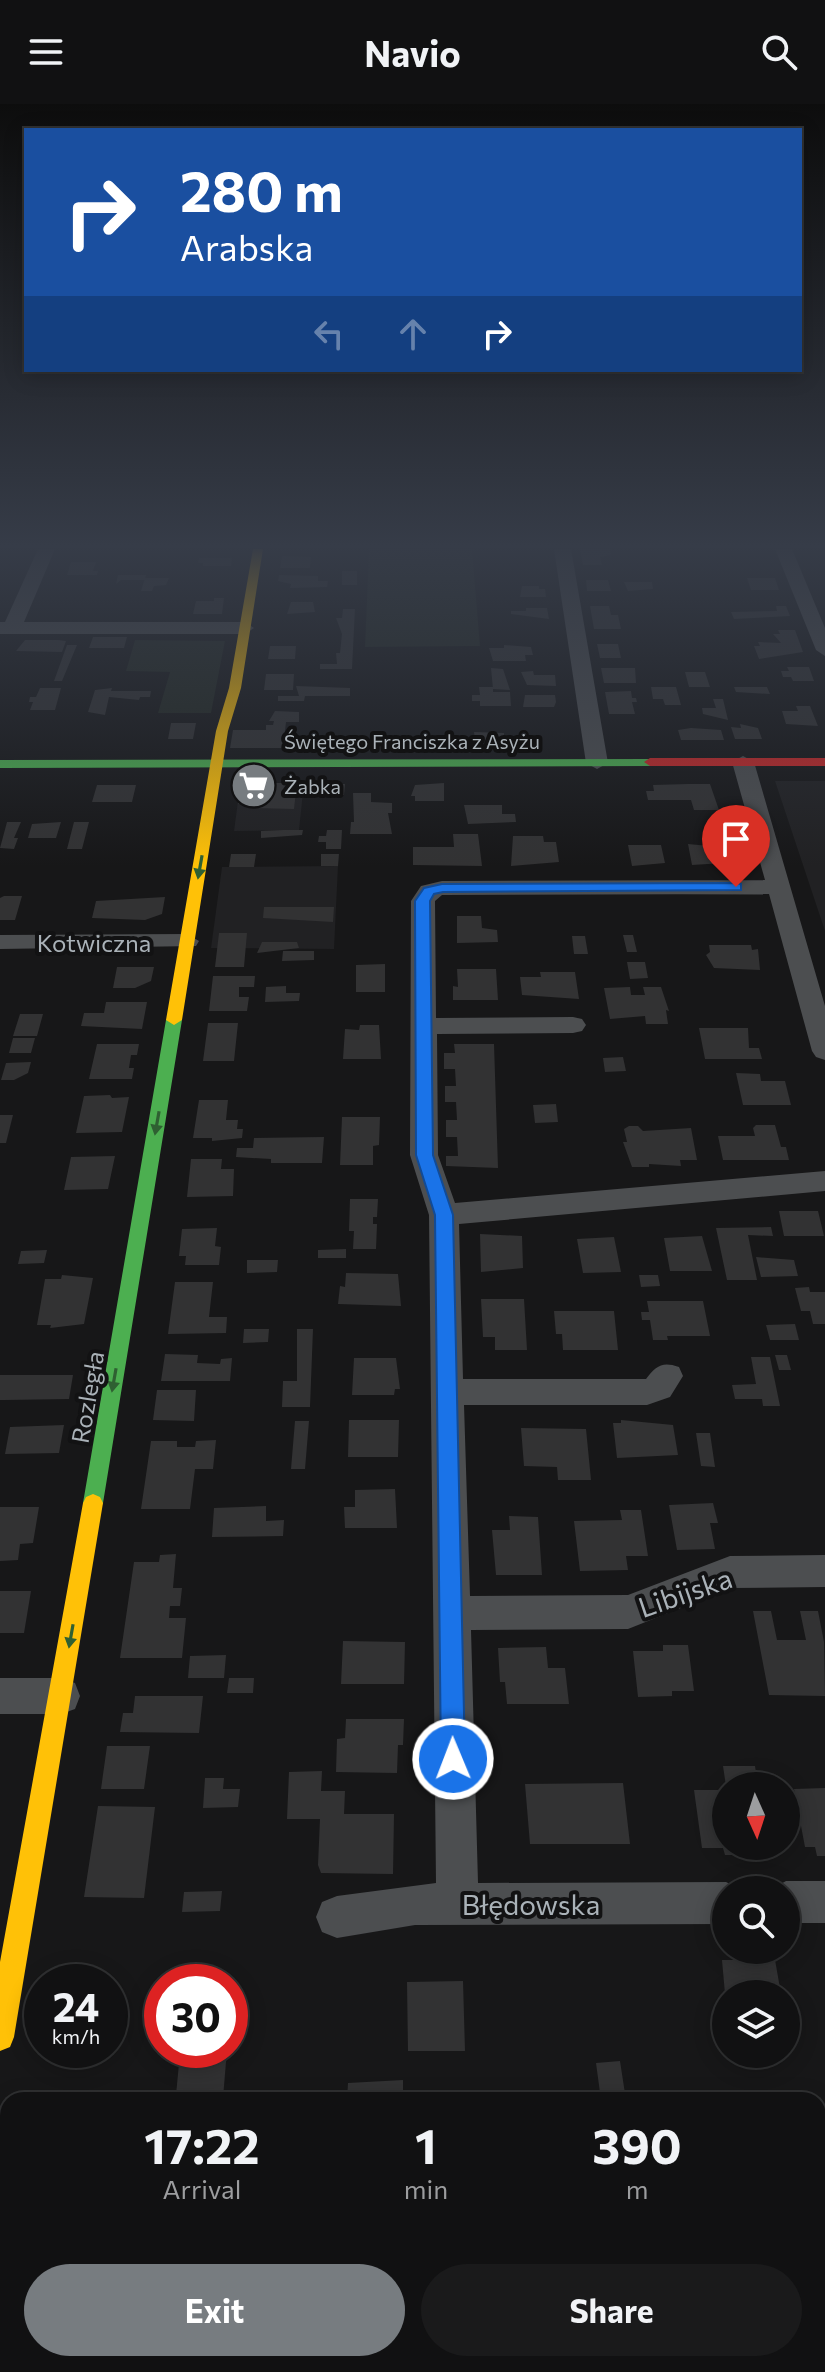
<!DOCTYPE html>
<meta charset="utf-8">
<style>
body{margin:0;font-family:Commissioner,sans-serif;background:#1a1a1b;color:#f1f3f6;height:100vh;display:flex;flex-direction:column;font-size:30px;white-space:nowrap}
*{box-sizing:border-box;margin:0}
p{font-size:26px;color:#9c9d9f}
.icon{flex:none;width:44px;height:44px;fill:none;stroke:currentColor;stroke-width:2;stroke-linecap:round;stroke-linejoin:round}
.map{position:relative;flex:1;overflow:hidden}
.panel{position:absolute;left:0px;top:1988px;width:826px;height:280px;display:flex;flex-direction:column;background:#111112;border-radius:24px 24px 0 0;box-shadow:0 4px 20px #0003,0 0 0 2px #303132}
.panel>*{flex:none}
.hud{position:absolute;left:24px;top:24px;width:778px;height:244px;border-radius:0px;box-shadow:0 4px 20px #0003,0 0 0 2px #303132;background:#1a4fa0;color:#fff;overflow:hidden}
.needle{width:52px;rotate:177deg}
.fabs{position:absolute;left:712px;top:1668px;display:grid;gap:16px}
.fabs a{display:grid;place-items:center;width:88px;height:88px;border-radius:50%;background:#111112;box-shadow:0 4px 20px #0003,0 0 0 2px #303132;font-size:40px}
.speed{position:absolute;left:24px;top:1860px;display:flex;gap:16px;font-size:40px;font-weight:700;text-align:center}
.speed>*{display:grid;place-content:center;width:104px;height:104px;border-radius:50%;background:#111112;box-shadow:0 4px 20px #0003,0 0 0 2px #303132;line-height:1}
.speed small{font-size:20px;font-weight:400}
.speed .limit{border:12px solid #d22;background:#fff;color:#111}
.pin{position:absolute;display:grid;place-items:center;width:68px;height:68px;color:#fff;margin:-82px -34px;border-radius:50% 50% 50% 0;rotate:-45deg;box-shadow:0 0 8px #0007}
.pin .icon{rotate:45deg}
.me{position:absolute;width:88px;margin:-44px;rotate:359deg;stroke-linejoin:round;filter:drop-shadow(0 0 6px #0008)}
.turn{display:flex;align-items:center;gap:28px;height:168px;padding:0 24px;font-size:36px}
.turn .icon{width:104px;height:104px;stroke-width:2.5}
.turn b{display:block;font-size:56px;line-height:68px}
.lanes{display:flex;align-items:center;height:76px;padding:0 24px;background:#0003;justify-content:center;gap:40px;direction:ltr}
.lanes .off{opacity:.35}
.eta{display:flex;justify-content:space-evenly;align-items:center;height:136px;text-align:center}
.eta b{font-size:48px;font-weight:700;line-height:56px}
.action{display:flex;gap:16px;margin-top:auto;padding:16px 24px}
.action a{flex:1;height:92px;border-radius:48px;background:#777c80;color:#fff;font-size:32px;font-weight:700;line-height:92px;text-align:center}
.action a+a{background:#1a1a1b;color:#f1f3f6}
header{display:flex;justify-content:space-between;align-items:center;height:104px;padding:0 24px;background:#111112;font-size:36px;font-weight:700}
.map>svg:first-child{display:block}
</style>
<header><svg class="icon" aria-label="menu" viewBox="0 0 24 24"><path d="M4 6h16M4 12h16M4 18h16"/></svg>Navio<svg class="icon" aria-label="search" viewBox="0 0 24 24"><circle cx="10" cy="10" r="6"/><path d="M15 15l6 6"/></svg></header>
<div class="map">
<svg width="825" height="2268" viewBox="0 0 825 2268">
<rect width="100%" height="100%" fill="#171718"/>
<!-- built -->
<path fill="#212123" d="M775,677h50v150z
M245,679h59l-5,47 -65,1 6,-45z
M338,762l-4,83 -123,-1 11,-81z"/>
<!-- green -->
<path fill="#222822" d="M369,445h103l8,97 -115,1z
M135,536l90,1 -14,72h-53l12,-41 -44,-1z"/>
<!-- building -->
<path fill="#323233" d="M580,445h30l1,6 -11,2 2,8h-19z
M282,452l29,1 -1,11h-30z
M199,454h33l-1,8h-28v-3h-5z
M71,458h25l-3,9h5l-1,4h-30z
M342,467h15v14h-15z
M118,471h28l-1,5h-24l-5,4z
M279,471l39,1v5h10l-1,6 -37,1 1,-4 -13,-3z
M145,474h24l-3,7 -12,1 -2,5h-11z
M747,474h28l4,12h-28z
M586,476h22l3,11h-24z
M624,478h28l1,7 -25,2z
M522,482h17v3h6l1,8h-26z
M214,494h10l-2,16h-29l3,-13h18z
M291,498h22l2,10 -28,2z
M590,502h19l2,9h7l3,14h-27z
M776,502h10l4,10 -56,3 -3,-7 46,-1z
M526,504h21l2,11 -38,-5v-3h15z
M343,505h12l-3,60h-32v-5h17l-1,-11h4l2,-19 -6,-16h6z
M778,526h17l8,22 -44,7 -5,-13h6l-2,-4 23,1 -8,-9h7z
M93,533h34l-3,11h-35z
M25,536h33l8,1 -4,11 -46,-1z
M597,540h21l3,14h-21z
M67,541h10l-15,36h-8z
M504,541l27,2 2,8h-8l1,6h-33l-4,-13h15z
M270,542h26l-1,13h-27z
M787,563h22l5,14h-21l-2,-4h-8l-2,-6h8z
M491,564l12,1 7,21 -17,-1z
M601,564h34l1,15h-32z
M533,567l1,4h21l1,11 -29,-1 -6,-13z
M685,568h20l5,15h-21z
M266,570h28l-1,16h-29z
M296,582l54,2v8h-45l-1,5h-26v-5h21z
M479,583h14v5h17l1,14h-31v-5h-8v-6h8z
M651,583h25l5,18h-16l-2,-6h-10z
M734,583h33l3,7 -34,-2z
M40,584h21l-6,22h-25l3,-8h-4l1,-5h6z
M112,584l-1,3h40l-1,6h-10l-1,3 -30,-3 -4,18 -17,-3 7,-22z
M631,587l1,7h4l1,4h-5l3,12h-26l-4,-22z
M525,591h30l1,7 -2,5h-31z
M713,595h10l5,21 -25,-6 -1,-6h14z
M796,602h14l8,20 -32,-2 -4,-13h16z
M275,607l24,1v10h-13l-3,26h-53l3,-18h33v-5h7l1,-4h-5z
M171,619h25l-3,16h-25z
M740,620l18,4 4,11h-27l-4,-12 10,1z
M691,624l30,2 3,10h-43l-3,-10z
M474,628l30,1v5l17,1v8h-25v-7h-21z
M245,679h52l-3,26 -42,-1v-4h-14l2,-18z
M444,679v18h-29v-5h-4l4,-11z
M314,680h31l-1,11h-29z
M688,680h22l9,26h-25l-3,-10h-43l-2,-9h8l-1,-6z
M97,681h39l-4,17h-40z
M353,689h18v9l21,1v10h-4l4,21h-42l1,-12h3z
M464,701h38v9h13l1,8 -48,2z
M7,718h14l-7,16h4l-4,11 -14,-1z
M61,718l-5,16h-28l4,-14z
M74,718h15l-7,27h-15z
M283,726h20l-1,5 -41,3v-7z
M327,726h15l-1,19h-15v-7h-8l1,-6h7z
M453,730h25l4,32 -69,-1v-18h41z
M513,732h30l1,6h12l3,20 -48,4z
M688,740l32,3 6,12h-3l1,4 -32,2z
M628,741h33l4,18 -33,3z
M231,750h25l-2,13h-25z
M321,750h18l-1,12h-17z
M4,792h18l-7,24h-15v-22z
M165,793l-3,17 -17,6 -53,-2 4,-17z
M264,803h70l-1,15 -70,-4z
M457,812h24l1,12 15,2 1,12 -41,1z
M219,829h28l-3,34h-29z
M623,831h10l4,17h-10z
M572,832h13l3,18h-14z
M262,838h35l2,6 -42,5z
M709,841h42l1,5 6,-1 2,21 -46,-2 -8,-13 4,-3z
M283,847h31v9l-32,1z
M627,858h18l3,16 -18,1z
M385,860v28h-29v-27z
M117,863h37l-3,14 -16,7h-22z
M457,865h39l2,31h-45v-14l5,1z
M540,868h35l4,27 -57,-4 -2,-18h21z
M213,872h42l-1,11h-15v10h10l-2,14h-38z
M286,882v7h14l-1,8 -34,1 1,-15z
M630,883l1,8h14l-2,-8h18l8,24 -3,-1 2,14h-22l-1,-8 -35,3 -6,-31z
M106,898h41l-5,27 -61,-3 3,-13h20z
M20,910h23l-6,22h-24z
M208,919h30l-4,38h-31z
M360,921h19l2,34h-38l2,-30 14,1z
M699,924h49l1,20h10l3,11h-57z
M13,934h22l-4,15h-22z
M97,940h42l-2,11h-6l-2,13h5l-2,11h-43z
M454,940h40l4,124 -52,-2v-10h12l-1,-19h-11v-17h11l-1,-18h-11v-16h11l-1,-17h-11v-16h11z
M623,953l3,14 -21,1 -2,-14z
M31,958l-3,11 -14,7h-13l5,-17z
M736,969l24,1 1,7h24l6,24h-48z
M110,991l2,3 17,-1 -7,35 -46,1 8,-37z
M199,996h29l-2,20h12l-1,9h6l-1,9 -30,3v-3h-19z
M556,1000l2,18 -23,1 -2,-18z
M0,1011h13l-7,28h-6z
M342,1013h38l-1,28 -6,1v19h-33z
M756,1021h19l6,22h5l3,13h-66l-5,-24h37l-2,-8z
M629,1022h9l5,5 48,-3 6,32h-17l1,6 -32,-2v3h-17l-9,-25h4l-3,-13z
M324,1033l-2,26h-51v-4l-35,-2 1,-9h16l1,-10z
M115,1052l-7,33 -44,1 7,-33z
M191,1055h31l-1,10h13l-1,27 -46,1z
M350,1095h28l-1,18h-4v7h4l-1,25h-23l1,-18h-5z
M779,1107h39l6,25h-40z
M771,1123l2,9 -25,-1 9,45h-30l-11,-52z
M217,1124l-2,18 6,1 -2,18h-34l1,-9h-7l3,-27z
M480,1130l42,2 1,32 -42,4z
M702,1132l10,35h-42l-6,-33z
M614,1133l7,35 -38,1 -6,-34z
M346,1145v9h-28v-8z
M47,1146l-3,13 -26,1 3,-13z
M756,1153l38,3 4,16 -37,1z
M247,1156h31l-1,12 -30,1z
M346,1169l52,1 3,32 -63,-2 2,-18 5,1z
M62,1171l31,3 -9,46 -34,4 1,-3h-14l8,-46h16z
M639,1171h19l2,11 -19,1z
M175,1178h38l-4,35h18l-1,16 -58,1z
M809,1183l1,5h15v32h-12l-3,-13h-9l-6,-23z
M481,1195h43l3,51h-32v-13h-12z
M647,1197h56l7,35h-43l1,4h-15l-3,-20h-8l-1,-8h8z
M554,1207h60l4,39h-55l-1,-16h-6z
M795,1220l4,16h-29l-4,-15z
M244,1225h25l-1,13 -25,1z
M297,1225h16l-3,78h-28l1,-26h14z
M165,1250l33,1 -1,8 23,1 1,-5 11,-1 -2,23h-69z
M775,1251h12l4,15h-12z
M751,1253h19l10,49h-17l-1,-7h-27l-3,-14 24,-1z
M354,1254h42l4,31h-5l-1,6h-42z
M0,1271h73l-4,24 -64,1h-5z
M157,1286h39l-2,31 -41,-1z
M349,1316h50l-1,37h-50z
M621,1316l52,5 5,30 -61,3 -4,-35h8z
M295,1317h14l-4,48h-14z
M64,1321l-5,28 -54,1 5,-27z
M521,1324l65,1 5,51h-33l-1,-13 -33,-1z
M696,1329h14l5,34 -14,-1z
M216,1336l-3,29h-18l-5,40h-49l10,-68h26v6h18l1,-6z
M395,1385l2,39h-52l-1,-21h11v-17z
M713,1399l5,20h-8l5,26 -38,1 -8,-45z
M266,1402v15l18,-1 -1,16 -71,1 2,-29z
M0,1403h39l-6,36 -13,1 -2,16 -18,1z
M620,1406h21l7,46h-22l2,14 -48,1 -6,-50 48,-1z
M509,1412l29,1 4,58h-46l-4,-45h18z
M176,1450l-3,34h9l-2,18h-10l-1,12h17l-4,40h-62l14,-96h25l1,-7z
M0,1487h31l-7,42h-24z
M753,1507h18l6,29h29l-6,-29h18l6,31 1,54 -56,-1z
M343,1537l62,1 -1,42h-63z
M663,1541h25l6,46h-22v5l-34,1 -5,-46h30z
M546,1543l2,21h17l4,36h-62l-2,-22h-5l-2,-34z
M226,1551l-2,23h-36l2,-22z
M229,1574h25l-1,15h-26z
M135,1592h68l-4,37 -79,-1 3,-19h10z
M346,1615h58l-1,26h-5l-1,28 -61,-1 1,-33 8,-1z
M107,1642h43l-6,43h-43z
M723,1662h32l3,20h-32z
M322,1667l-1,20h24l-1,23h50l-1,60 -72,-1 -3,-8 2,-46h-33l2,-47z
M205,1674h19l-1,11h17l-2,18 -35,1z
M623,1679l7,61h-100l-5,-60z
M825,1684v68h-8l-2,-9h-10l-11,-58z
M694,1686h32v56h10l1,9h-12l-2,-7h-21z
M98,1702l57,1 -11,91 -60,-1z
M222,1787l-2,20 -38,1 2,-20z
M746,1850h28l7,40h-56l-3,-34h25z
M463,1877l2,70h-57l-1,-69z
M205,1946h22l-4,48 -105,2 1,-9 30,-1 -1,5h28l4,-42z
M620,1957l6,39h-25l-5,-37z
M403,1976v16l26,-1v5h-82l1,-17z
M818,2121h3l4,24v55h-7z"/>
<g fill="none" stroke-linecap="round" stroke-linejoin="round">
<!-- street -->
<path fill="#4c4e50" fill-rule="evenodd" d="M38,445h17l-31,73h221l9,6 -9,6h-245v-12h5z
M554,445h17l37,214 -11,6 -11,-6z
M775,445h17l33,79v28l-9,-6z
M743,652l11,6 71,244v54l-9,-3 -4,-6 -43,-157 -327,1 -7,6 1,117 137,-1 9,2 4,6 -4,6 -9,2 -136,1 1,121 17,48 370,-32v20l-366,33 4,155h183c10,-13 16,-18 33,-12l4,9 -13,21 -23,8h-183l6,191 158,-1 102,-39 95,-1v32l-94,1 -103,41 -157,1 7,253 248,-1 16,8h-16v34l-311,1 -78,13 -15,-6 -6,-15 6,-15 15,-6 99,-13 -7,-668 -19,-60 1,-254 10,-15 21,-5 323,-1 -33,-118z
M187,830l12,7 -3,5 -196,3v-14z
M0,1574h61l14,5 5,13 -5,13 -14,5h-61z
M786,1777h39v42h-39v-33h-16z"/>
<!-- fast -->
<path fill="#4caf50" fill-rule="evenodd" d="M654,655l2,3 -6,4 -650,2v-8z
M174,911l8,5 -79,483 -3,6 -7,3 -7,-3 -3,-6 83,-483z"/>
<!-- slow -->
<path fill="#ffc107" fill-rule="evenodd" d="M253,445h10l-22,139 -13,43 -46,289 -8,5 -8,-5 50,-289 13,-43z
M93,1390l7,3 3,6 -89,534 -4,10 -10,4v-89l83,-459 3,-6z"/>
<!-- jam -->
<path fill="#c62828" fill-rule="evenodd" d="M825,654v8h-175l-6,-4 6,-4z"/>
</g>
<!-- one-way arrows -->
<defs><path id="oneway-solid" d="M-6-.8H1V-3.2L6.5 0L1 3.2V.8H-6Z" transform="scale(2)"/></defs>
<g fill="#2f6032">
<use href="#oneway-solid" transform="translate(200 763) rotate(100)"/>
<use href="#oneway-solid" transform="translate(157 1019) rotate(100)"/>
<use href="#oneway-solid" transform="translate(114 1276) rotate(100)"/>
<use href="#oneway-solid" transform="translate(71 1532) rotate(100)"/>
</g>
<!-- sky -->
<linearGradient id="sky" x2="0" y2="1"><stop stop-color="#0d0d0d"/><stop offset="0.58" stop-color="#363c48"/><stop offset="1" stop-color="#363c48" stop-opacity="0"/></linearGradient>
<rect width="825" height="762" fill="url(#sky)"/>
<!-- route -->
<path fill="#1a73e8" stroke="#114b97" stroke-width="2" d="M736,779l5,1v6l-298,2 -9,2 -4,7 3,254 20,60 12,544 -3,8 -9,3 -9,-3 -3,-8 -6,-544 -19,-60 -1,-254 9,-13 18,-4z"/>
<!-- icons -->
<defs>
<symbol id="supermarket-disc" viewBox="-11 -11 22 22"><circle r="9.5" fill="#777c80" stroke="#121213"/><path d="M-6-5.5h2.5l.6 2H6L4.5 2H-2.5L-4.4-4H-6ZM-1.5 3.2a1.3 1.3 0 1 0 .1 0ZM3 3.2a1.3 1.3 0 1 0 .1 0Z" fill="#fff"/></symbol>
</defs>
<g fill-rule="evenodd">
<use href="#supermarket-disc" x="228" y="656" width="51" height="51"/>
</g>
<g text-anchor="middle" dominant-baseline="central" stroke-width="8" stroke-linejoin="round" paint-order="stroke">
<!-- far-street labels -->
<g font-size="20" fill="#aab2b8" stroke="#121213">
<text x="412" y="637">Świętego Franciszka z Asyżu</text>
</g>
<!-- far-poi labels -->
<g font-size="20" fill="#aab2b8" stroke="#121213" text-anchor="start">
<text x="284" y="682">Żabka</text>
</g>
<!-- street labels -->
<g font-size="24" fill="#aab2b8" stroke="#121213">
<text x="94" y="838">Kotwiczna</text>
<text transform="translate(87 1293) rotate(-80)">Rozległa</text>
</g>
<!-- near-street labels -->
<g font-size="28" fill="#aab2b8" stroke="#121213">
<text transform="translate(685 1488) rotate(-19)">Libijska</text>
<text x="531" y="1800">Błędowska</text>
</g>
</g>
</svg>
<div class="fabs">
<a><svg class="needle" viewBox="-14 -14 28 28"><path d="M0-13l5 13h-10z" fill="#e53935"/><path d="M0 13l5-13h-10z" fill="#9c9d9f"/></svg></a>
<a><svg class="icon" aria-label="search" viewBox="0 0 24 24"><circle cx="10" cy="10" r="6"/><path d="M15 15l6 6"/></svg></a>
<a><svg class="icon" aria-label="layers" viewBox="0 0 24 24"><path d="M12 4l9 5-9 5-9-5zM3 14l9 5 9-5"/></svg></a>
</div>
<div class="speed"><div>24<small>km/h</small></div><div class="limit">30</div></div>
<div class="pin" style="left:736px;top:783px;background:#d93025"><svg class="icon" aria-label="arrive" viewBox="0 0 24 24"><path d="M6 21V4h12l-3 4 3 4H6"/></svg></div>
<svg class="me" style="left:453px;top:1655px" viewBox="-20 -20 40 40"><circle r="17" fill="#1a73e8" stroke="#fff" stroke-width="3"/><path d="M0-11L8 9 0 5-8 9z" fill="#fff"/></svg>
<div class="hud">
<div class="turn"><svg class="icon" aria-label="right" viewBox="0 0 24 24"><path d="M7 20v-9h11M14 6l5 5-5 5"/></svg><div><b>280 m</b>Arabska</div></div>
<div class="lanes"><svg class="icon off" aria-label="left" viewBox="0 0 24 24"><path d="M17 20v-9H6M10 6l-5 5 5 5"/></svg><svg class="icon off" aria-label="ahead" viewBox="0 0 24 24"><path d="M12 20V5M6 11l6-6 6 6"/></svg><svg class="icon" aria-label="right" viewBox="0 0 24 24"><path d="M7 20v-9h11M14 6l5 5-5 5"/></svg></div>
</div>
<section class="panel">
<div class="eta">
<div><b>17:22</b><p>Arrival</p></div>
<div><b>1</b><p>min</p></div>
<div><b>390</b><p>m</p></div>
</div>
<div class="action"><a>Exit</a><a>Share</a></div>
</section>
</div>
